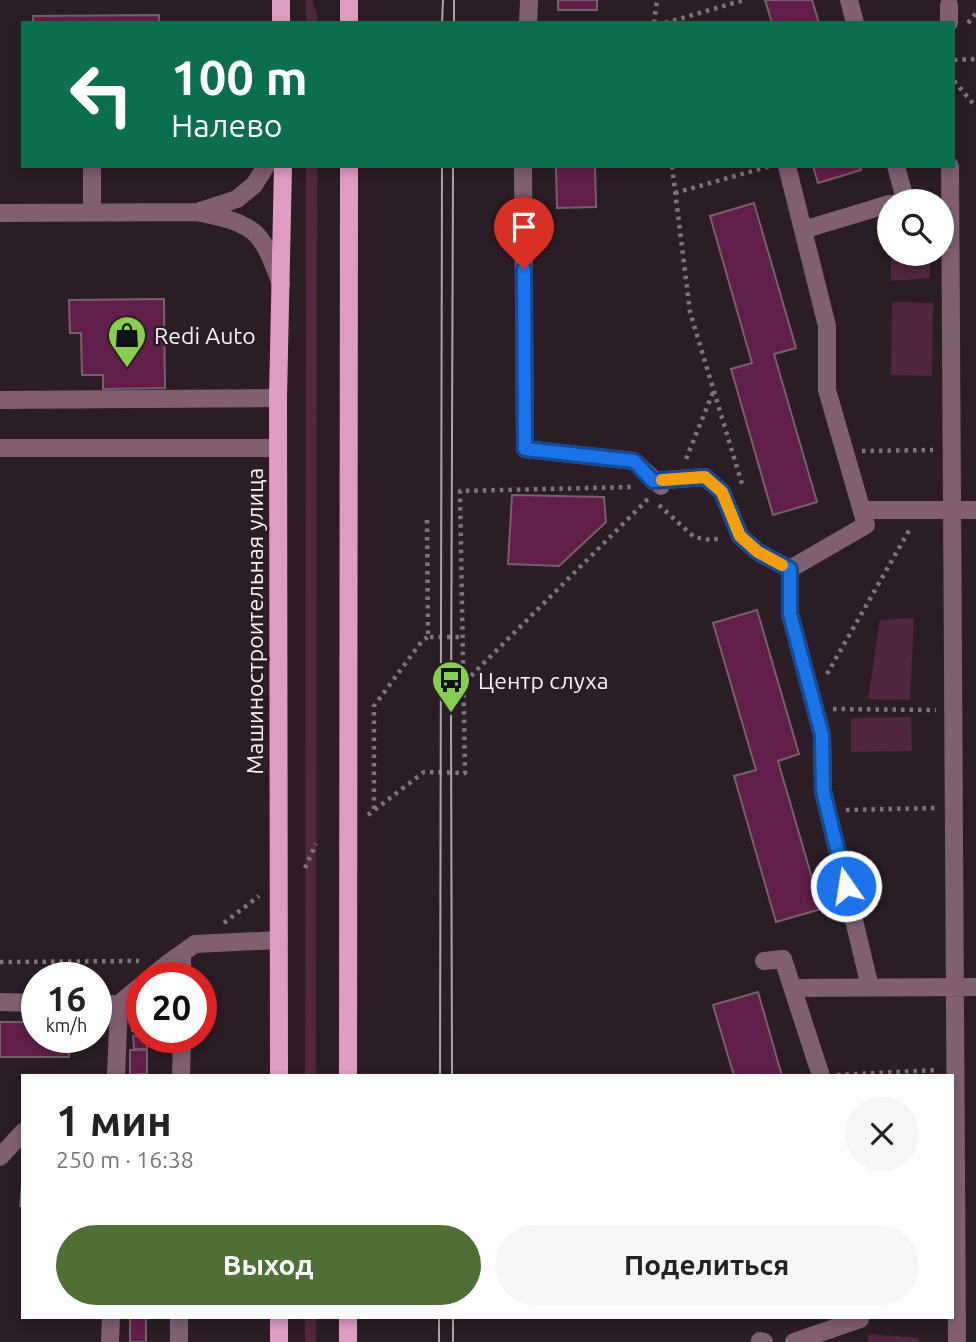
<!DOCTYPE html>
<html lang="ru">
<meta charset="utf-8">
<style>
body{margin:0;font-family:Ubuntu,sans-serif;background:#f6f6f6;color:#222;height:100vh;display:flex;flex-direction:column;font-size:26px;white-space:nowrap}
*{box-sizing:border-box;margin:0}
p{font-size:23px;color:#767676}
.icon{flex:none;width:38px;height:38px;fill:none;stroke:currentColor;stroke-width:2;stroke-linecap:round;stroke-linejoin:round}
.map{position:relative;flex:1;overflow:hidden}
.details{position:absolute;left:21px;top:1074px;width:933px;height:245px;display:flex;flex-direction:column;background:#fff;border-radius:0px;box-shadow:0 4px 10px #0003}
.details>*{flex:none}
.guide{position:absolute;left:21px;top:21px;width:934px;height:147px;border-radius:0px;box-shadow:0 4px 10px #0003;background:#0b6e4f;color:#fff;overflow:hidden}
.controls{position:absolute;left:877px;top:189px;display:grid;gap:14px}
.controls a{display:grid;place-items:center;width:77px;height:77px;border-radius:50%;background:#fff;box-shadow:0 4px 10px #0003;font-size:35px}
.speed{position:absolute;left:21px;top:962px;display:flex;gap:14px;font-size:35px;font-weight:700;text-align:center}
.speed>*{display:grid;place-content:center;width:91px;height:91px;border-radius:50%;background:#fff;box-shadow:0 4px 10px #0003;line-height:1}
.speed small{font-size:18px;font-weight:400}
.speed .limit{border:10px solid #d22;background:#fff;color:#111}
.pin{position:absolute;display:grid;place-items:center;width:60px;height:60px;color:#fff;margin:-72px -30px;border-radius:50% 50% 50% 0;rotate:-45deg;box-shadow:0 0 7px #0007}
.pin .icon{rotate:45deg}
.me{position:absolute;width:77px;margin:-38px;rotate:347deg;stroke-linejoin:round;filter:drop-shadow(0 0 5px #0008)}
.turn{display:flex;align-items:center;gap:24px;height:147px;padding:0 35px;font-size:32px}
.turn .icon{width:91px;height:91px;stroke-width:2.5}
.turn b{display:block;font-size:49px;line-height:60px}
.round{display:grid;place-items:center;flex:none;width:74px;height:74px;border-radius:37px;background:#f6f6f6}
.head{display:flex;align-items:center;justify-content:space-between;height:119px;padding:0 35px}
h1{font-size:42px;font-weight:600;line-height:52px}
.button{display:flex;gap:14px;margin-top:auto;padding:14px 35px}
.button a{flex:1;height:80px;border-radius:42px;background:#4f7035;color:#fff;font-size:28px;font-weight:600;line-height:80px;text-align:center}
.button a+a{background:#f6f6f6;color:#222}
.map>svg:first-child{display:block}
</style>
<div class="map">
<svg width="976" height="1342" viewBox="0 0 976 1342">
<rect width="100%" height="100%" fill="#2b1d25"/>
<!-- green -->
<path fill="#502640" d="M306,0h6l5,14v9h-11z
M306,166h11l-1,910h-11z
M891,254h39v24l-39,3z
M892,302l41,1 -1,73 -41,-1z
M914,618l-4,82 -42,-1 12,-79z
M911,717l1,34 -61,1v-34z
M305,1318h11v24h-11z
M868,1334l51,4v4h-51z"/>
<!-- building -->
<path fill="#621e4a" stroke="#73616b" stroke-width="2" d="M558,0h39v10h-39z
M765,0h47l7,23h-47z
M159,15v8h-126v-7z
M556,166h39l1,41 -39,1z
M813,166h47l1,4 -43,13z
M754,203l42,145 -22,6 43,148 -44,13 -42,-146 21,-6 -42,-147z
M164,299l1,89 -62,1v-14h-21l-1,-42h-11l-1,-33z
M512,495l92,2 2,25 -47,44 -51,-2z
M757,610l42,144 -21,7 43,148 -45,13 -42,-146 22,-6 -43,-147z
M758,992l24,84h-48l-21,-71z
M132,1016h10v15h-10z
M0,1022h37v16h32v19h-69z
M133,1036l14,2v11h-13z
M130,1050h17v24l-17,1z
M23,1171v35h-3z
M130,1318h16v24h-16z"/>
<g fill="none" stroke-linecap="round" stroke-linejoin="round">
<!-- path -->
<path stroke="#80737a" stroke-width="4.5" stroke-dasharray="3.5 5" stroke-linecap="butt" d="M654,23l3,-23
M665,23l79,-23
M968,23l8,-10
M954,60l22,-1
M954,81l22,26
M672,166l18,146 52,172
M675,193l95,-27
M862,451l71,-1
M686,459l28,-69
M659,505l35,32 17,3 11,-2
M427,520l1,117h35
M827,674l84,-147
M463,677h7l178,-178
M833,709l103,1
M374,809v-103l48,-65 6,-4
M846,810l89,-2
M368,815l56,-43 41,1 -5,-282 172,-4
M305,868l11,-24
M224,923l35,-27
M0,962l139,-1
M837,1075l100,-5"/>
<!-- minor -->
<path stroke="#805f71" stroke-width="18" d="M849,0l6,23
M949,5v18
M528,23l1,-23
M523,166l2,283 109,12 27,25
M787,166l40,160v64l39,135 -76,44
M896,166l9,33 -6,2
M950,166l7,1176
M92,211v-45
M200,211l37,-12 17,-14 12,-19
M0,213l197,-1c18,4 38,7 54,18 16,11 23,37 30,54
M803,230l86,-26
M0,400l278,-2
M0,448h278
M653,481l52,-4 17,15 18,44 18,16 32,17
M862,510h114
M790,569v45l32,121 1,56 47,196
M764,961l19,-2 38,117
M150,978l21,-17 24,-17 84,-4
M182,978v-25
M793,988l183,-1
M0,1002l37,1
M96,1004h23
M116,1076l3,-72 23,-19
M181,1076l1,-38
M0,1157l23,-25
M760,1341l4,1
M110,1342l1,-24
M179,1342v-24
M794,1342l66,-23 -1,-1"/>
<!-- major -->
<path stroke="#df9cc3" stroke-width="18" d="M281,23v-23
M349,23v-23
M279,1076l-1,-678 5,-232
M348,1076l1,-910
M279,1342v-24
M348,1342v-24"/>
<!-- tram -->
<path stroke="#afa3aa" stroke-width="2" d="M442,23l1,-23
M454,23v-23
M440,1076l2,-910
M452,1076l-1,-362 2,-548
M453,1318v24
M439,1342v-24"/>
</g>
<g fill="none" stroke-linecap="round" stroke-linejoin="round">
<defs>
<path id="route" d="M524,269l1,180 109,12 19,20 52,-4 17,15 18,44 18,16 32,17v45l32,121 1,56 23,95"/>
</defs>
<!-- route casing -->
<use href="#route" stroke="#114b97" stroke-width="18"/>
<!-- route -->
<use href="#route" stroke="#1a73e8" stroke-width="12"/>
<!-- slow -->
<path stroke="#f59e0b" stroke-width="12" d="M662,480l43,-3 17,15 18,44 18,16 24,13"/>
</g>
<!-- icons -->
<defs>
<symbol id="shop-pin" viewBox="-11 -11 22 30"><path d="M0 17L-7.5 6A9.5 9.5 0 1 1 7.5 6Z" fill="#85cf4d" stroke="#2b1d25"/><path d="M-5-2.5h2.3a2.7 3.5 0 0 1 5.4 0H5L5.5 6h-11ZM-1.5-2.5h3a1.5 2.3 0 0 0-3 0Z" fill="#111"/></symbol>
<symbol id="bus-pin" viewBox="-11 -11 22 30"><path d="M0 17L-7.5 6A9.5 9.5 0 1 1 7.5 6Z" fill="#85cf4d" stroke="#2b1d25"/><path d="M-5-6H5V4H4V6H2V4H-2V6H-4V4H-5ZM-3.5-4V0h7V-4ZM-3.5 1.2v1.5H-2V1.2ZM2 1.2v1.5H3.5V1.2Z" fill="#111"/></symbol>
</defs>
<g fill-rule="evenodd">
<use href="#shop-pin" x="105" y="313" width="44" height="60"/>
<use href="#bus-pin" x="429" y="658" width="44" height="60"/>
</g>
<g text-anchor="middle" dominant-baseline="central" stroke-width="5" stroke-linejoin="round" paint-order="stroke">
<!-- poi labels -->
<g font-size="23" fill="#fcf1f7" stroke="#2b1d25" text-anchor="start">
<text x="154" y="335">Redi Auto</text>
<text x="478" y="680">Центр слуха</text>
</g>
<!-- street labels -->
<g font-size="23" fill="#fcf1f7" stroke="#2b1d25">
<text transform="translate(254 621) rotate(-90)">Машиностроительная улица</text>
</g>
</g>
</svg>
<div class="controls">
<a><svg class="icon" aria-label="search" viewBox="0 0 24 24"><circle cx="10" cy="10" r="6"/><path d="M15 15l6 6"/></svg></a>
</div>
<div class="speed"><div>16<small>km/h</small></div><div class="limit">20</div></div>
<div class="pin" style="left:524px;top:269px;background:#d93025"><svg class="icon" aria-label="arrive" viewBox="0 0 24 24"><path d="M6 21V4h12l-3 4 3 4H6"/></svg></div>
<svg class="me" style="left:846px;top:886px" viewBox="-20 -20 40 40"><circle r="17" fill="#1a73e8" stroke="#fff" stroke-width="3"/><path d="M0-11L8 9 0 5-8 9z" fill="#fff"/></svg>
<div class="guide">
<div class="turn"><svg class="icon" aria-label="left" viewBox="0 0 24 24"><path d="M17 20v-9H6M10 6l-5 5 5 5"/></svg><div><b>100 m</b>Налево</div></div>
</div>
<section class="details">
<div class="head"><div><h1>1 мин</h1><p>250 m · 16:38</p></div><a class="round"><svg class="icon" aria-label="close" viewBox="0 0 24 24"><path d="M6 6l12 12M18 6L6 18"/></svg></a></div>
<div class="button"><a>Выход</a><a>Поделиться</a></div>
</section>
</div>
